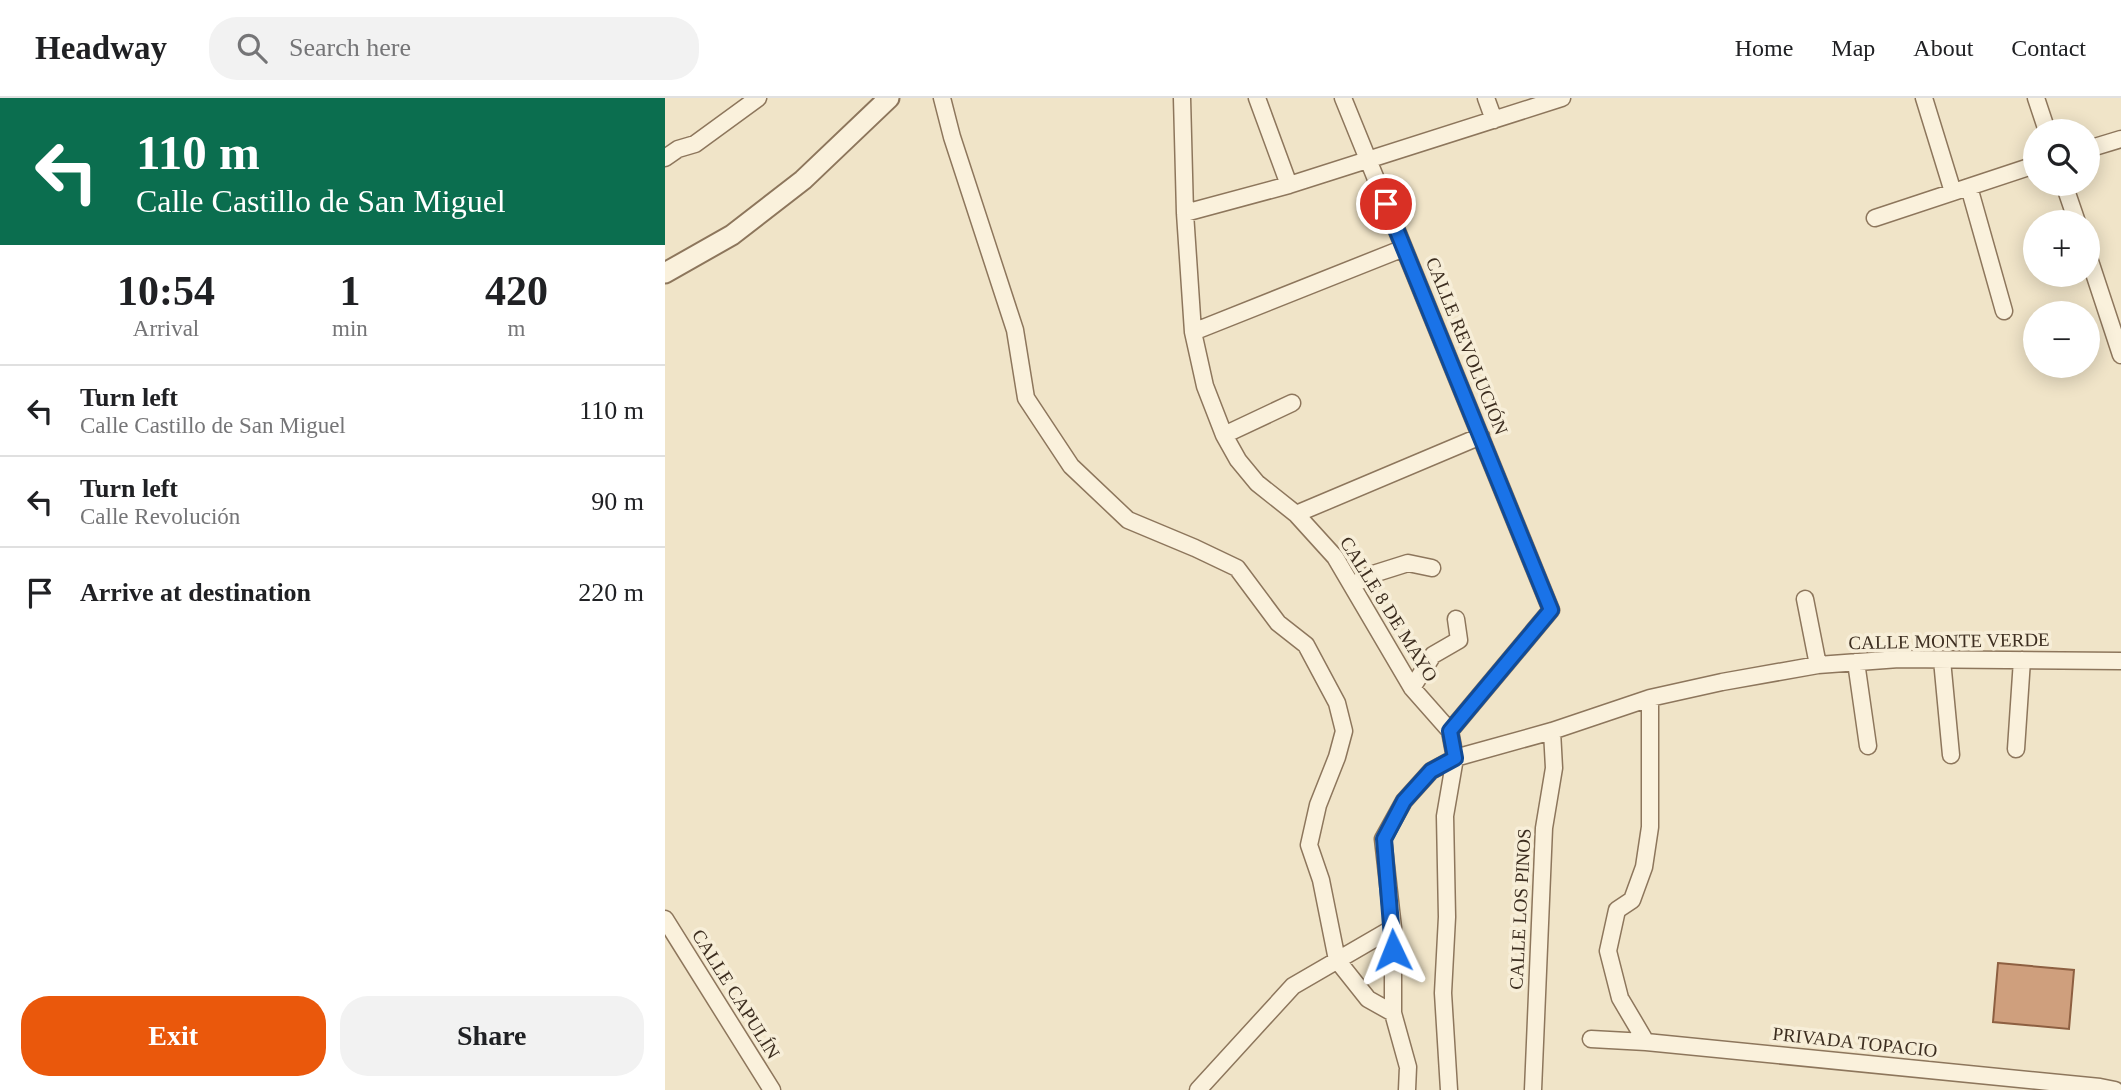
<!DOCTYPE html>
<meta charset="utf-8">
<style>
body{margin:0;font-family:"Times New Roman",serif;background:#f2f2f2;color:#202124;height:100vh;display:flex;flex-direction:column;font-size:26px;white-space:nowrap}
*{box-sizing:border-box;margin:0}
p{font-size:23px;color:#757577}
.icon{flex:none;width:38px;height:38px;fill:none;stroke:currentColor;stroke-width:2;stroke-linecap:round;stroke-linejoin:round}
.map{position:relative;flex:1;overflow:hidden}
.panel{display:flex;flex-direction:column;background:#fff;width:665px}
.panel>*{flex:none}
.banner{background:#0b6e4f;color:#fff;overflow:hidden}
.controls{position:absolute;left:1358px;top:21px;display:grid;gap:14px}
.controls a{display:grid;place-items:center;width:77px;height:77px;border-radius:50%;background:#fff;box-shadow:0 4px 18px #0003;font-size:35px}
.pin{position:absolute;display:grid;place-items:center;width:60px;height:60px;color:#fff;margin:-30px;border:4px solid #fff;border-radius:50%;box-shadow:0 2px 7px #0007}
.me{position:absolute;width:77px;margin:-38px;rotate:358deg;stroke-linejoin:round;filter:drop-shadow(0 0 5px #0008)}
.turn{display:flex;align-items:center;gap:24px;height:147px;padding:0 21px;font-size:32px}
.turn .icon{width:91px;height:91px;stroke-width:2.5}
.turn b{display:block;font-size:49px;line-height:60px}
.eta{display:flex;justify-content:space-evenly;align-items:center;height:119px;text-align:center}
.eta b{font-size:42px;font-weight:800;line-height:49px}
.button{display:flex;gap:14px;margin-top:auto;padding:14px 21px}
.button a{flex:1;height:80px;border-radius:28px;background:#ea580c;color:#fff;font-size:28px;font-weight:800;line-height:80px;text-align:center}
.button a+a{background:#f2f2f2;color:#202124}
ul{padding:0;list-style:none}
li{display:flex;align-items:center;gap:21px;height:91px;padding:0 21px;border-top:2px solid #e0e0e0}
li div{flex:1}
li b{display:block;font-size:26px}
li em{font-style:normal}
header{display:flex;align-items:center;gap:42px;box-sizing:border-box;height:98px;padding:0 35px;background:#fff;border-bottom:2px solid #e0e0e0}
header strong{font-size:33px}
nav{display:flex;gap:38px;margin-inline-start:auto;font-size:24px}
.search{width:490px;height:63px;background:#f2f2f2;display:flex;align-items:center;gap:18px;box-sizing:border-box;padding:0 24px;border-radius:28px;color:#757577;font-size:26px}
main{display:flex;flex:1;min-height:0}
.map>svg:first-child{display:block}
</style>
<header>
<strong>Headway</strong>
<div class="search"><svg class="icon" aria-label="search" viewBox="0 0 24 24"><circle cx="10" cy="10" r="6"/><path d="M15 15l6 6"/></svg>Search here</div>
<nav><a>Home</a><a>Map</a><a>About</a><a>Contact</a></nav>
</header>
<main>
<section class="panel">
<div class="banner">
<div class="turn"><svg class="icon" aria-label="left" viewBox="0 0 24 24"><path d="M17 20v-9H6M10 6l-5 5 5 5"/></svg><div><b>110 m</b>Calle Castillo de San Miguel</div></div>
</div>
<div class="eta">
<div><b>10:54</b><p>Arrival</p></div>
<div><b>1</b><p>min</p></div>
<div><b>420</b><p>m</p></div>
</div>
<ul>
<li><svg class="icon" aria-label="left" viewBox="0 0 24 24"><path d="M17 20v-9H6M10 6l-5 5 5 5"/></svg><div><b>Turn left</b><p>Calle Castillo de San Miguel</p></div><em>110 m</em></li>
<li><svg class="icon" aria-label="left" viewBox="0 0 24 24"><path d="M17 20v-9H6M10 6l-5 5 5 5"/></svg><div><b>Turn left</b><p>Calle Revolución</p></div><em>90 m</em></li>
<li><svg class="icon" aria-label="arrive" viewBox="0 0 24 24"><path d="M6 21V4h12l-3 4 3 4H6"/></svg><div><b>Arrive at destination</b></div><em>220 m</em></li>
</ul>
<div class="button"><a>Exit</a><a>Share</a></div>
</section>
<div class="map">
<svg width="1456" height="992" viewBox="0 0 1456 992">
<rect width="100%" height="100%" fill="#f0e4c8"/>
<!-- building -->
<path fill="#cf9f7d" stroke="#8d5f41" stroke-width="2" d="M1333,865l76,7 -5,59 -76,-7z"/>
<g fill="none" stroke-linecap="round" stroke-linejoin="round">
<defs>
<path id="minor" d="M277,0l10,39 63,193 11,68 45,68 57,54 67,28 42,20 41,55 28,22 31,58 7,28 -7,26 -19,48 -9,40 12,35 16,80 31,39 25,14
M517,0l3,115 8,119 12,54 19,49 14,25 19,23 39,31 39,43 77,131 38,43
M592,0l32,87
M678,0l208,512 -101,121
M821,0l8,22
M1259,0l29,94
M1371,0l11,33
M1423,51l33,-10
M0,60l13,-9 17,-5 63,-46
M1399,86l13,38
M1304,89l35,124
M520,115l104,-28 273,-87
M1210,120l160,-53
M1423,157l33,100
M528,234l211,-84
M559,337l68,-32
M631,416l185,-78
M688,487l17,-10 38,-12 24,5
M1140,501l13,66
M1277,562l9,95
M1191,564l12,84
M747,590l21,-33 26,-15 -3,-21
M1351,651l6,-89
M0,821l107,171
M926,941l55,3 454,45 15,3
M981,944l-26,-44 -12,-47 9,-41 15,-10 12,-33 6,-40v-129
M533,992l95,-104 100,-58
M742,992l1,-23 -15,-54v-85l-10,-89 21,-38 27,-30 24,-13 97,-27 98,-33 72,-16 96,-17 81,-6 222,2
M784,992l-6,-97 4,-76 -2,-101 10,-58 -5,-27
M868,992l11,-262 10,-60 -2,-37"/>
<path id="tertiary" d="M0,175l67,-38 71,-55 86,-82"/>
</defs>
<!-- minor casing -->
<use href="#minor" stroke="#8d765c" stroke-width="19"/>
<!-- tertiary casing -->
<use href="#tertiary" stroke="#8d765c" stroke-width="23"/>
<!-- minor -->
<use href="#minor" stroke="#faf1dc" stroke-width="16"/>
<!-- tertiary -->
<use href="#tertiary" stroke="#faf1dc" stroke-width="19"/>
</g>
<g fill="none" stroke-linecap="round" stroke-linejoin="round">
<defs>
<path id="route" d="M721,106l165,406 -101,121 5,27 -24,13 -27,30 -20,38 9,111"/>
</defs>
<!-- route casing -->
<use href="#route" stroke="#114b97" stroke-width="18"/>
<!-- route -->
<use href="#route" stroke="#1a73e8" stroke-width="12"/>
</g>
<g text-anchor="middle" dominant-baseline="central" stroke-width="7" stroke-linejoin="round" paint-order="stroke">
<!-- street labels -->
<g font-size="19" fill="#3d2e20" stroke="#f7eed8">
<text transform="translate(802 248) rotate(68)">CALLE REVOLUCIÓN</text>
<text transform="translate(724 511) rotate(58)">CALLE 8 DE MAYO</text>
<text transform="translate(1284 543) rotate(-1)">CALLE MONTE VERDE</text>
<text transform="translate(855 811) rotate(-87)">CALLE LOS PINOS</text>
<text transform="translate(71 896) rotate(58)">CALLE CAPULÍN</text>
<text transform="translate(1190 944) rotate(6)">PRIVADA TOPACIO</text>
</g>
</g>
</svg>
<div class="controls">
<a><svg class="icon" aria-label="search" viewBox="0 0 24 24"><circle cx="10" cy="10" r="6"/><path d="M15 15l6 6"/></svg></a>
<a>+</a>
<a>−</a>
</div>
<div class="pin" style="left:721px;top:106px;background:#d93025"><svg class="icon" aria-label="arrive" viewBox="0 0 24 24"><path d="M6 21V4h12l-3 4 3 4H6"/></svg></div>
<svg class="me" style="left:728px;top:852px" viewBox="-20 -20 40 40"><path d="M0-17L14 15 0 8-14 15z" fill="#1a73e8" stroke="#fff" stroke-width="4"/></svg>
</div>
</main>
